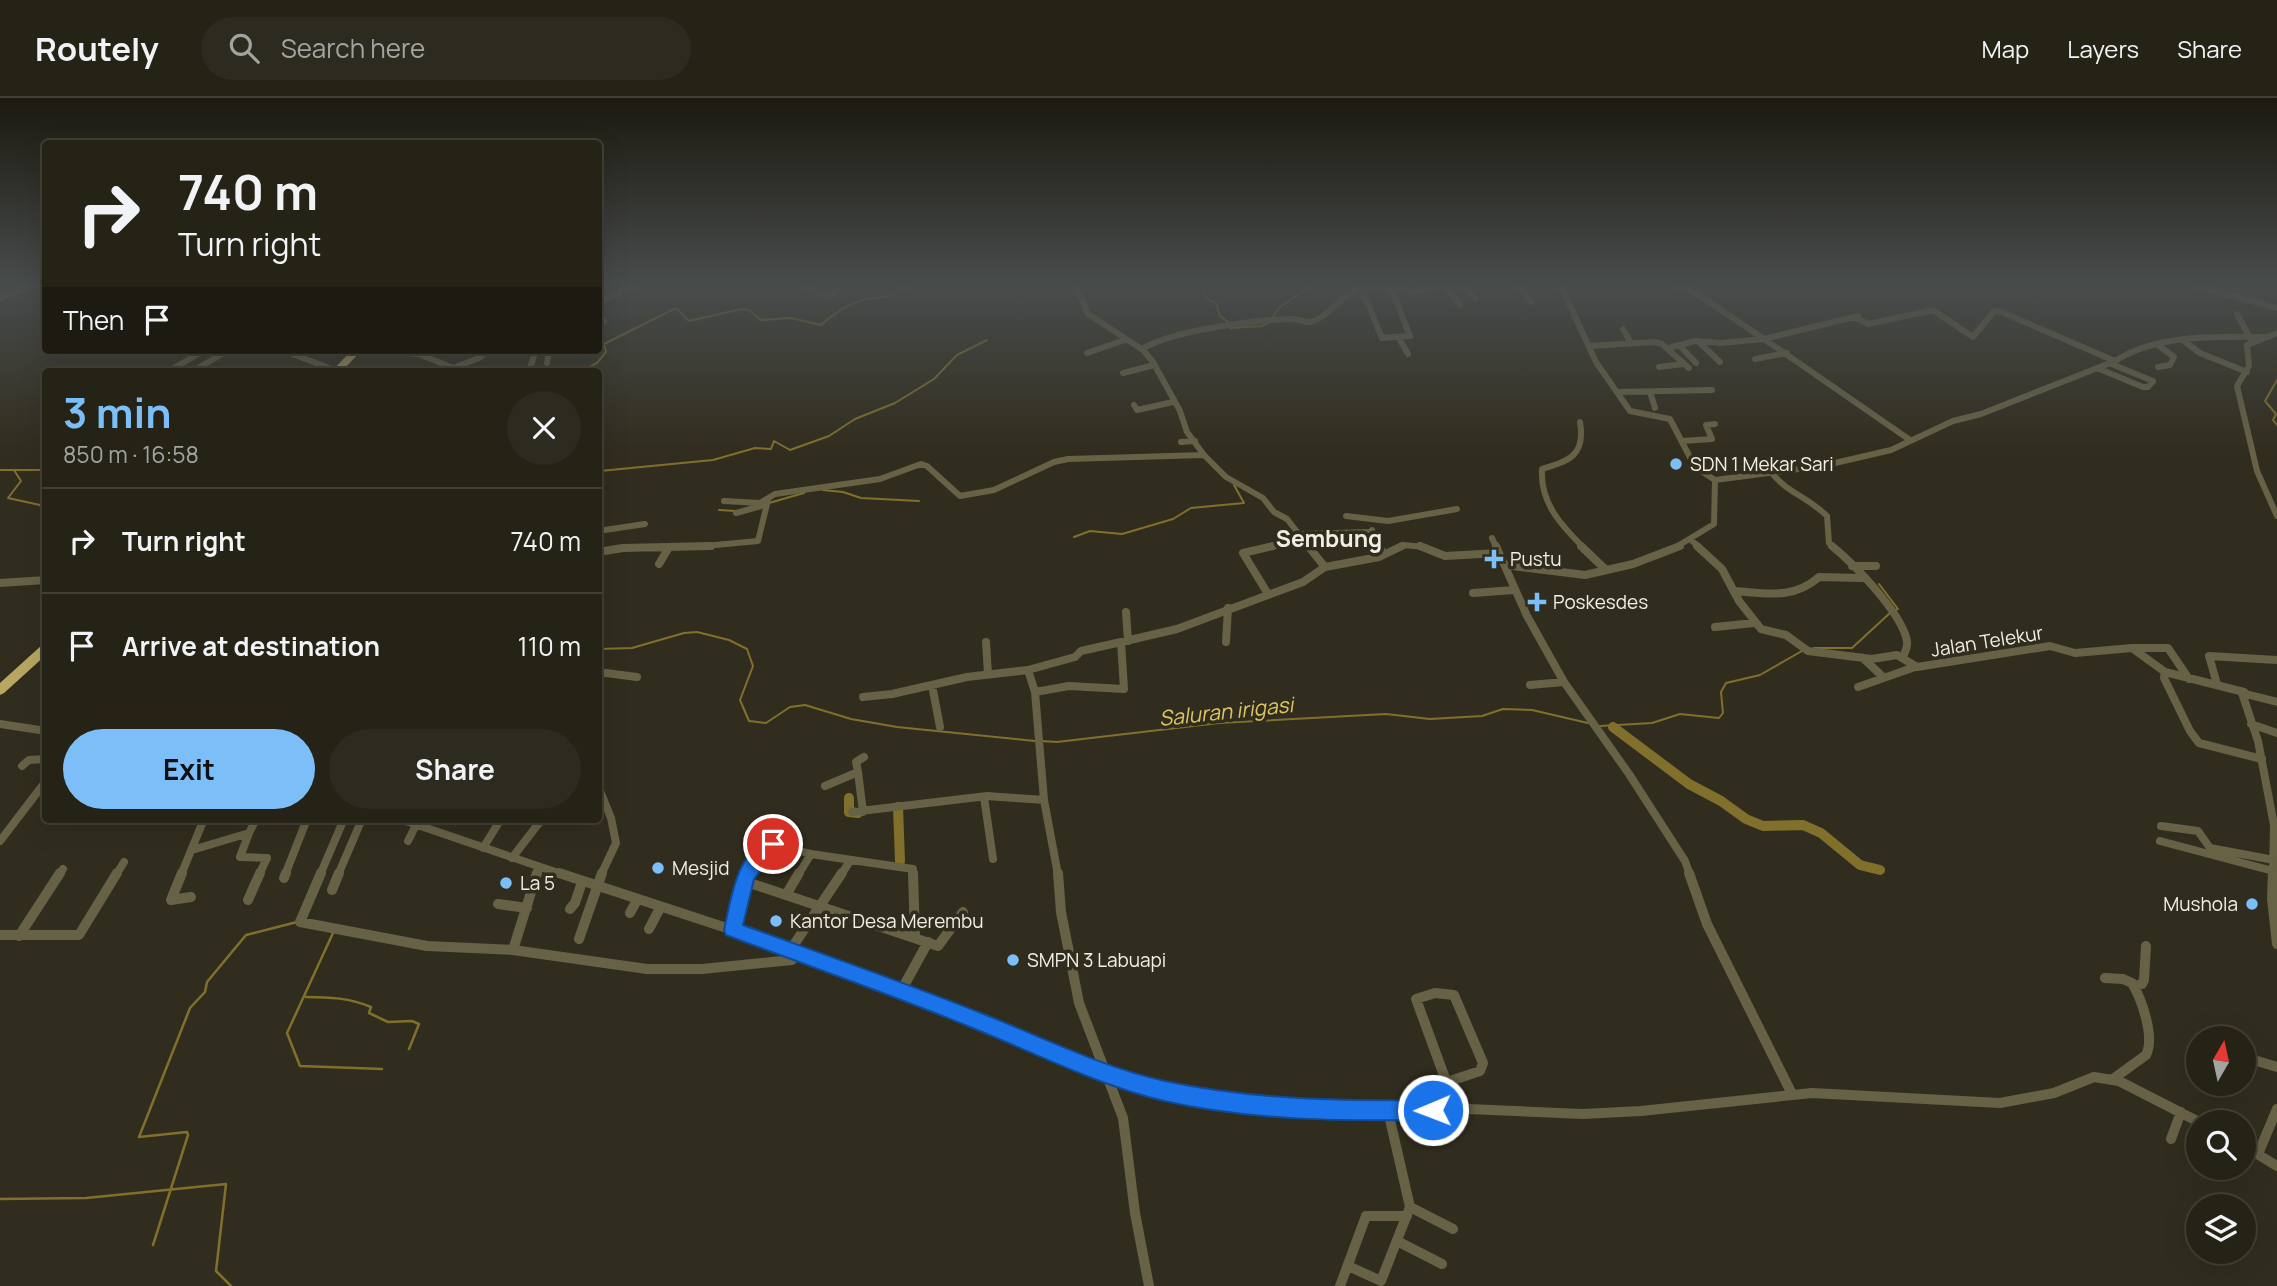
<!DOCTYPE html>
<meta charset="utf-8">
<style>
body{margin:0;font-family:Manrope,sans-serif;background:#2d2a1f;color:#f1f3f6;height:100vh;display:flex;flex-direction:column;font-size:26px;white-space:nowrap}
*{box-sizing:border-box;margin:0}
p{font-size:23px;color:#a3a4a1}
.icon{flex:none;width:38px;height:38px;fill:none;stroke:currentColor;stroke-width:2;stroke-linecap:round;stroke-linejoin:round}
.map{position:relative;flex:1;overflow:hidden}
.sheet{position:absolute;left:42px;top:270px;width:560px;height:455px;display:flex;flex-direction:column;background:#252216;border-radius:7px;box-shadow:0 7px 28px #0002,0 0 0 2px #423f35}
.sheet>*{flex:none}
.guide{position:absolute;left:42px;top:42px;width:560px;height:214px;border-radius:7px;box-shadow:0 7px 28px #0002,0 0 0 2px #423f35;background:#252216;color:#f1f3f6;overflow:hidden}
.needle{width:46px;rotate:9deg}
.fabs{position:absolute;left:2186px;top:928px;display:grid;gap:14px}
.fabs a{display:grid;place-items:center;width:70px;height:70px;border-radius:50%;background:#252216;box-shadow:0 7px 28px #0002,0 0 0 2px #423f35;font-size:35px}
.pin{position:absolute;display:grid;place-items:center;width:60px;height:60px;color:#fff;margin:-30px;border:4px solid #fff;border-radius:50%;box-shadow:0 2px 7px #0007}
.me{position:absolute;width:77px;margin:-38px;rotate:269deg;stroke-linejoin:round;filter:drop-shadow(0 0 5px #0008)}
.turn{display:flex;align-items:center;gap:24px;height:147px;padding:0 21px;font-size:32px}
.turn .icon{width:91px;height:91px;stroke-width:2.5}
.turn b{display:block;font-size:49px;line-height:60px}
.then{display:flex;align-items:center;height:66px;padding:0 21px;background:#0003;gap:14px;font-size:26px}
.round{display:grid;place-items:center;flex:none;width:74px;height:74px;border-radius:37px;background:#2d2a1f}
.overview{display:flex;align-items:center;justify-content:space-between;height:119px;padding:0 21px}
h1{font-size:42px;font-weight:700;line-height:52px;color:#7bbef8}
.primary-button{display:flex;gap:14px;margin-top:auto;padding:14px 21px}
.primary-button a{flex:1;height:80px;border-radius:42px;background:#7bbef8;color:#111;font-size:28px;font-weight:700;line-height:80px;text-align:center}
.primary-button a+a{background:#2d2a1f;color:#f1f3f6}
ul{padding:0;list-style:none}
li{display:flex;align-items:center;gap:21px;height:105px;padding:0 21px;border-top:2px solid #423f35}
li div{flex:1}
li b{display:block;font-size:26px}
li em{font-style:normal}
header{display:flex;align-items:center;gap:42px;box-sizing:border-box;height:98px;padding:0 35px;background:#252216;border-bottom:2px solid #423f35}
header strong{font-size:33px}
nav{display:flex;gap:38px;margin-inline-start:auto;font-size:24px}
.search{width:490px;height:63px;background:#2d2a1f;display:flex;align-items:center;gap:18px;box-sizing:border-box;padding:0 24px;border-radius:38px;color:#a3a4a1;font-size:26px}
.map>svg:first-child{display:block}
</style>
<header>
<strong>Routely</strong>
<div class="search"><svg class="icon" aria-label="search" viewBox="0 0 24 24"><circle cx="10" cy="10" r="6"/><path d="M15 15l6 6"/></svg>Search here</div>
<nav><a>Map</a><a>Layers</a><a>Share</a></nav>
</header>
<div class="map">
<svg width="2277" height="1188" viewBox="0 0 2277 1188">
<rect width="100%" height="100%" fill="#312d1e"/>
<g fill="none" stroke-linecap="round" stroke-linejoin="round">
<!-- stream-far1 -->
<path stroke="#81702b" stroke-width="2" d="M1205,194v6l11,5 4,13 8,6
M1272,220l8,-11 30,-21
M1230,230l32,-2 6,-3
M581,273l16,-8 9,-11 -2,-8 72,-36 13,13 52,-12 8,1 12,10 30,-2 30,7c11,-10 24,-19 38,-24 18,-6 34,-1 48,-15
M2277,282l-12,21 11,13 -3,6 4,5
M0,372h46
M14,372l7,11 -13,17 32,7 6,12
M600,373l113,-11 42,-12 16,1 3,-8 16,9 39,-14 26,-17 40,-16 39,-24 23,-24 30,-15
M823,392l20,2 18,6 58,3
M769,405l35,-10
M719,412l17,1
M1074,439l16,-6 32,3 51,-15 18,-11 53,-5 -10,-18
M1879,486l19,25 -3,1
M1814,550h38l39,-36
M598,551l34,-1 52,-15 13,-1 32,8 18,9 6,17 -13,34 9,21 17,2 24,-16 15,-2 46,14 46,8 138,14
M1600,628l52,-3 28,-9 39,4 4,-5 -2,-21 5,-9 34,-8 42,-24
M1041,643l16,1 162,-19 167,-9 44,5 52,-3 21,-7 29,1 56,13"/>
<!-- stream -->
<path stroke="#81702b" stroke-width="2.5" d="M333,835l-46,100 13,33 82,3
M306,899c23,0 44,1 65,10l-2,6 19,9 24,-1 7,3 -10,25
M0,1101l86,-1 140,-14 -10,87 15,15
M153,1147l35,-110 -1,-3 -48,5 51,-129 15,-16 2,-10 39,-47 51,-13"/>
<!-- river -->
<path stroke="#81702b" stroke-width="10" d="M1613,629l76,57 32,17 25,18 17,7 40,-1 18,8 39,32 20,5
M849,700v14l9,1
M898,709l2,54"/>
<!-- minor-far2 -->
<path stroke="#676146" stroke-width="6" d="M803,188l26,11 5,-4
M1076,188l12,28 55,36 10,12 27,49 7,21 17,23 22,22 37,21 11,14 13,7 22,28
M1392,188l19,6 39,-6
M1463,188l13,13
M1518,188l13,16
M1561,188l35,76 34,49 40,8 25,48 20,13 -1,44 -38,23
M1680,188l16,7 68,46 94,-23
M2197,188l80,22
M1445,189l15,18
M1370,192l-7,2 19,46 28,-2 -17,-43 2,-4
M0,200l31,-12
M598,204l37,-16
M2237,216l13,24
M1855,219l13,7 65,-14 40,27 21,-26h5l116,50
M598,230l6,-7
M1623,231l8,14
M2277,235l-30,12 2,21 -12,20 20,85 20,45
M1399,240l9,16
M1698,243l22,21
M2184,243l16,12 47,19
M2158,247l16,12 -4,8 -12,2
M1590,248l64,-4 8,2 27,24
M1680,248l16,17
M1668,250l27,-7 26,2 43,-4 146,101
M1142,251c31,-19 114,-29 151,-30 6,0 11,3 16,3 15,-1 32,-26 48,-33 9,-4 26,0 37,0
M282,252l55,21
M366,252l53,4 34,14 26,-10 9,-8
M1087,255l38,-13
M1755,261l32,-6
M547,265l2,-13
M1659,269l24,-3
M2097,270l46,19h5l5,-6 -44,-18
M169,273l36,-21
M193,273l36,-21
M496,273h10
M529,273l7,-21
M1123,275l31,-8
M1617,294l95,-2
M1650,294l5,16
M1134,307l3,5 36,-8
M1580,324c6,34 -12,39 -38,47 -2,34 19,56 41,78
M1682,343l30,-2 -6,-14 9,-1
M1181,344l14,-1
M1772,375c13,18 37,25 55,43l2,27 5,4
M598,378l1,-3
M1715,382l107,-14 69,-16 62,-29 28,-7 134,-53c43,-28 105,-24 154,-24
M724,403l36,2 15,-9 105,-15 41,-15 6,2 33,30 34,-6 60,-28 14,-3 136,-4
M736,415l25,-7
M1346,418l42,5 69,-12
M1372,432l6,17
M598,433l47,-7
M1299,436l72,-2
M1492,440l4,9
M1691,442l8,7
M694,449l64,-6 10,-41
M1266,449l37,-9
M1398,449l5,-2 22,2"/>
<!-- minor-far1 -->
<path stroke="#676146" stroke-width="8" d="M1308,448l17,21
M1377,448l8,8
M1420,448l25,10 54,-3 28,63 37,66 65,92 56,87 5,14
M1496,448l3,7
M1581,448l25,24
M1697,448l25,23 17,32 22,28 25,6 22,16 64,8 25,-4 20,12 133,-21 25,7 57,-5 33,24 79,20
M1832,448c22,18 70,67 75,95 1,6 -2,11 -4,16
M598,454l25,-4 88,-2
M659,466l9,-15
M1505,467l80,10 48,-11 47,-18
M1852,468h24
M0,485l46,-3
M1734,493c32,2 59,9 85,-14l43,1
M1473,495l41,-3
M1268,496l-25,-41 30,-7
M1126,514l2,29
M1715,529l39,-4
M986,544l2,32
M1226,544l2,-34
M2135,550h33l21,31
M1863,560l20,19
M1028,572l47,-13 6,-6 40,-9
M598,574l39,5
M2165,574l-1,6 26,53 9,12 63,16
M2217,586l-8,-28 68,4
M932,587l8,42
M1530,587l34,-3
M1858,589l57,-20
M1035,594l34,-6 55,3 -3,-47 56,-13 126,-47 22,-15 54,-10 23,-11
M863,599l29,-3 75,-17 61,-7 7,22 9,108 14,75
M0,626l46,7
M2251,626l26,9
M22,668l7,-6 17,-1
M858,674l-2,-10 8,-5
M598,688l13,32 5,25 -15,32
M825,688l33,-14 5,40
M984,699l9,62
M852,714l135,-16 57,4
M400,721l164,56
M2161,728l37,5 12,17 64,12
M249,735l-9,24 27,1 -8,17
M0,743l46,-60
M408,743l8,-16
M2160,743l113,30
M483,750l18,-29
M192,752l57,-17 7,-14
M512,760l30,-39
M59,777l4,-6
M116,777l8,-13
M181,777l23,-56
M285,777l22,-56
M320,777l24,-56
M338,777l24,-56
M536,777l3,-8
M748,777l7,-14 18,-17 38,10 102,15v6
M798,777l13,-21
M841,777l9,-14
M2273,777l1,-50 -16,-84 -16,-48 35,9"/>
<!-- minor -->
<path stroke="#676146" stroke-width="10" d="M182,775l-11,27 20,-3
M321,775l-21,49 127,24 86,4
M537,775l-24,77 134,19h55l90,-9 6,-8
M559,775l232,76 317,124 55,18 38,8 51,7 90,5 127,-2 114,5 58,-3 171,-18 188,10 54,-10 40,-16 25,4 80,41
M913,775l2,64
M1058,775l3,39 18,91 44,115 12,95 14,73
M1689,775l18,51 85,170
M2273,775l-1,26 5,45
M284,780l2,-5
M744,783l194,65 25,-34
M332,792l7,-17
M786,797l13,-22
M248,802l12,-27
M498,806l29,4
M570,811l5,-6 7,-21
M630,815l7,-13
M649,831l11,-21
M733,832l16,-57
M0,837h79l38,-62
M19,838l41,-63
M579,841l23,-66
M791,851l51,-76
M2105,880l18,1 9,4c10,17 23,54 14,72l-33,24
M2135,888l7,-2 2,-4 2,-34
M901,893l27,-49
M2244,959l33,10
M1433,1012v-12l5,-13 42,-14 3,-8 -29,-68 -19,-2 -19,6 30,82
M2171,1041l10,-27
M2244,1048l33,20
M2258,1056l19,-45
M1410,1109l43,22
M1397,1143l45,23
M1348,1168l33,15 29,-74 -22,-96
M1340,1188l26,-70h41"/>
<!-- highway -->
<path fill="#b8a762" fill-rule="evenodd" d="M352,252h10l-20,21h-10z
M46,546v11l-42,38 -4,2v-12l42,-38z"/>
</g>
<!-- sky -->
<linearGradient id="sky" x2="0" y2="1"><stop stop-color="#1b1910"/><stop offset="0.53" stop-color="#484c4c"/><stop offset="1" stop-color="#484c4c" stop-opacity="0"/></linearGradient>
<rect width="2277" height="354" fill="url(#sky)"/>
<!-- route -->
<path fill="#1a73e8" stroke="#114b97" stroke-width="2" d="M773,738l7,3 2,5 -28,35 -11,46c80,29 160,57 238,88 59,23 123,55 184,68 89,19 178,20 268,19l8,3 3,7 -3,7 -8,3c-90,1 -181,1 -269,-19 -67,-16 -131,-49 -194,-74 -80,-33 -162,-61 -244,-92l-2,-5c7,-32 13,-81 49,-94z"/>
<!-- markers -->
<g fill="#7bbef8" stroke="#312d1e" stroke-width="2.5">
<circle cx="1676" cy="366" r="7"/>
<path d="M1490.5 450.5h7v7h7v7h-7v7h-7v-7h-7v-7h7z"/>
<path d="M1533.5 493.5h7v7h7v7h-7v7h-7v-7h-7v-7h7z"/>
<circle cx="658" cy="770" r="7"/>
<circle cx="506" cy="785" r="7"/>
<circle cx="2252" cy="806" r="7"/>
<circle cx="776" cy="823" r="7"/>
<circle cx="1013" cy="862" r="7"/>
</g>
<g text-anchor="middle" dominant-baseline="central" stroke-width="7" stroke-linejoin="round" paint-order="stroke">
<!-- poi labels -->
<g font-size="19" fill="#f1efe5" stroke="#312d1e" text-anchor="start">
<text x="1690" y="366">SDN 1 Mekar Sari</text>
<text x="1510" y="461">Pustu</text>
<text x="1553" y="504">Poskesdes</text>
<text x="672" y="770">Mesjid</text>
<text x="520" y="785">La 5</text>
<text x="2238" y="806" text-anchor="end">Mushola</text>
<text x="790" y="823">Kantor Desa Merembu</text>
<text x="1027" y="862">SMPN 3 Labuapi</text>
</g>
<!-- street labels -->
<g font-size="19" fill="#f1efe5" stroke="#312d1e">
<text transform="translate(1987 543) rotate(-9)">Jalan Telekur</text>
</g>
<!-- water labels -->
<g font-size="21" font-style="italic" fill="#ddc563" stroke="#312d1e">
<text transform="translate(1226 613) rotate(-6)">Saluran irigasi</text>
</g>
<!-- quarter labels -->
<g font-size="23" font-weight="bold" fill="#f1efe5" stroke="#312d1e">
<text x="1329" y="440">Sembung</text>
</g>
</g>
</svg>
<div class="fabs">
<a><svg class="needle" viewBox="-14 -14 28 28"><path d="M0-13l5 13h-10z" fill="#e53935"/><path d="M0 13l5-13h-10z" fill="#a3a4a1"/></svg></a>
<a><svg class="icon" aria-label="search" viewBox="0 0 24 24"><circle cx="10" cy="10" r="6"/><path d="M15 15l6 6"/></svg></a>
<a><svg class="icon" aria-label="layers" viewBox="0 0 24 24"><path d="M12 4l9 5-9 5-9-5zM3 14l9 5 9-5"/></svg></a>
</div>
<div class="pin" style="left:773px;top:746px;background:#d93025"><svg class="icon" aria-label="arrive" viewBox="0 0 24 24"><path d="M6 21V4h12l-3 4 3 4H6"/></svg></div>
<svg class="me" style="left:1433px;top:1012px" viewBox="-20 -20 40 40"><circle r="17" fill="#1a73e8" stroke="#fff" stroke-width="3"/><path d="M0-11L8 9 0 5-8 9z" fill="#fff"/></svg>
<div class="guide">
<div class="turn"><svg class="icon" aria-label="right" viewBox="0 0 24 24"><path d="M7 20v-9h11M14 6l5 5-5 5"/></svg><div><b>740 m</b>Turn right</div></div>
<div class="then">Then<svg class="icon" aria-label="arrive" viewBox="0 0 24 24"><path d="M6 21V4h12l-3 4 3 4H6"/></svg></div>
</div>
<section class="sheet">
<div class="overview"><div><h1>3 min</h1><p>850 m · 16:58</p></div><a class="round"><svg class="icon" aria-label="close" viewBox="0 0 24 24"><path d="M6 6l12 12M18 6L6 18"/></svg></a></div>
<ul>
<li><svg class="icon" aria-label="right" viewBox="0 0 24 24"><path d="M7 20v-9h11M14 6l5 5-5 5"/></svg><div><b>Turn right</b></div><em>740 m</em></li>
<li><svg class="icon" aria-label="arrive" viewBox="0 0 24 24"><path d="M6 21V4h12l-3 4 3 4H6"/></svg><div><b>Arrive at destination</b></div><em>110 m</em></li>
</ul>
<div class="primary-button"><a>Exit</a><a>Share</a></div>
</section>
</div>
